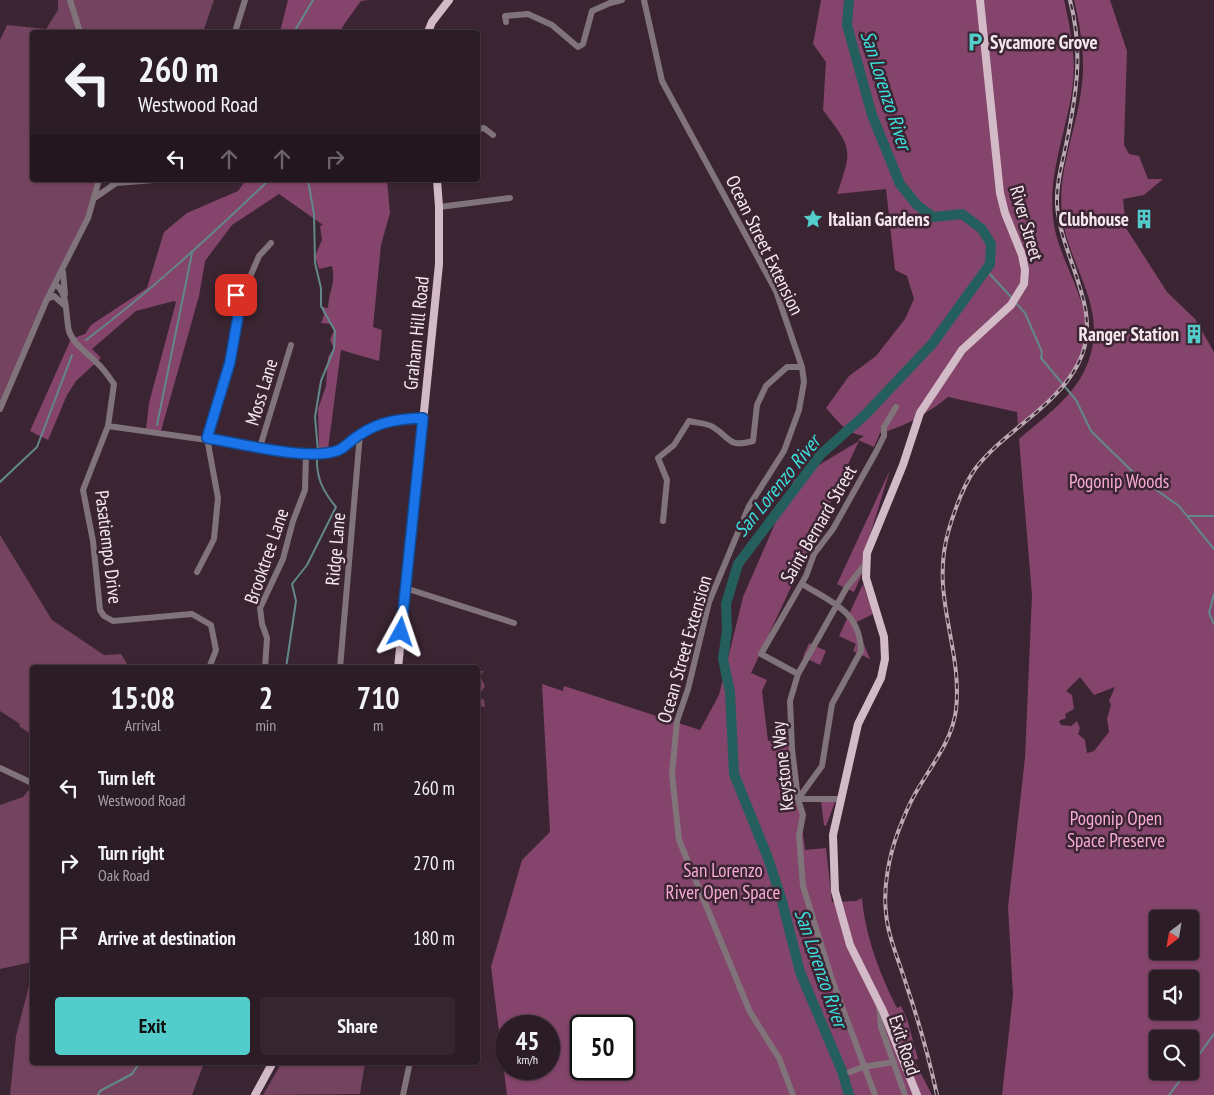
<!DOCTYPE html>
<style>
body{margin:0;font-family:"PT Sans Narrow",sans-serif;background:#34252e;color:#f1f3f6;height:100vh;display:flex;flex-direction:column;font-size:19px;white-space:nowrap}
*{box-sizing:border-box;margin:0}
p{font-size:16px;color:#a6a1a7}
.icon{flex:none;width:28px;height:28px;fill:none;stroke:currentColor;stroke-width:2;stroke-linecap:round;stroke-linejoin:round}
.map{position:relative;flex:1;overflow:hidden}
.sheet{position:absolute;left:30px;top:665px;width:450px;height:400px;display:flex;flex-direction:column;background:#2c1c26;border-radius:5px;box-shadow:0 1px 4px #0004,0 0 0 1px #483a43}
.sheet>*{flex:none}
.top-card{position:absolute;left:30px;top:30px;width:450px;height:152px;border-radius:5px;box-shadow:0 1px 4px #0004,0 0 0 1px #483a43;background:#2c1c26;color:#f1f3f6;overflow:hidden}
.needle{width:32px;rotate:211deg}
.fabs{position:absolute;left:1149px;top:910px;display:grid;gap:10px}
.fabs a{display:grid;place-items:center;width:50px;height:50px;border-radius:5px;background:#2c1c26;box-shadow:0 1px 4px #0004,0 0 0 1px #483a43;font-size:25px}
.speed{position:absolute;left:495px;top:1015px;display:flex;gap:10px;font-size:25px;font-weight:700;text-align:center}
.speed>*{display:grid;place-content:center;width:65px;height:65px;border-radius:50%;background:#2c1c26;box-shadow:0 1px 4px #0004,0 0 0 1px #483a43;line-height:1}
.speed small{font-size:12px;font-weight:400}
.speed .limit{border:2px solid #111;border-radius:8px;background:#fff;color:#111}
.pin{position:absolute;display:grid;place-items:center;width:42px;height:42px;color:#fff;margin:-21px;border-radius:10px;box-shadow:0 2px 8px #0006}
.me{position:absolute;width:55px;margin:-28px;rotate:5deg;stroke-linejoin:round;filter:drop-shadow(0 0 4px #0008)}
.turn{display:flex;align-items:center;gap:18px;height:105px;padding:0 25px;font-size:22px}
.turn .icon{width:65px;height:65px;stroke-width:2.5}
.turn b{display:block;font-size:35px;line-height:42px}
.lanes{display:flex;align-items:center;height:48px;padding:0 25px;background:#0003;justify-content:center;gap:25px;direction:ltr}
.lanes .off{opacity:.35}
.eta{display:flex;justify-content:space-evenly;align-items:center;height:85px;text-align:center}
.eta b{font-size:30px;font-weight:700;line-height:35px}
.action{display:flex;gap:10px;margin-top:auto;padding:10px 25px}
.action a{flex:1;height:58px;border-radius:5px;background:#53cdcb;color:#111;font-size:20px;font-weight:700;line-height:58px;text-align:center}
.action a+a{background:#34252e;color:#f1f3f6}
ul{padding:0;list-style:none}
li{display:flex;align-items:center;gap:15px;height:75px;padding:0 25px}
li div{flex:1}
li b{display:block;font-size:19px}
li em{font-style:normal}
.map>svg:first-child{display:block}
</style>
<div class="map">
<svg width="1214" height="1095" viewBox="0 0 1214 1095">
<rect width="100%" height="100%" fill="#3b2532"/>
<!-- green -->
<path fill="#74435f" d="M58,0h156l-11,32h-171v148h65l-14,48 -83,180v-368l7,-15 39,4 12,-19z
M0,535l52,85 52,35 17,-1 8,13 -97,1v67l-13,-9 1,-2 -20,-13z
M478,671h6l-4,5 5,10 -7,11 6,3 1,7 -7,-1v5z
M32,786v176l-32,7v-164l23,-8z
M32,974v88l172,1 -12,32h-182l6,-59z
M282,1062l83,1 -5,31 -97,1z"/>
<!-- forest -->
<path fill="#84446b" fill-rule="evenodd" d="M288,0h80l-7,1 -16,22 -5,9h-60z
M821,0h243c6,27 12,55 9,83 -5,45 -25,88 -20,134 4,45 41,84 32,131 -8,37 -39,57 -67,79l-1,-15 -69,-15c-20,16 -43,30 -68,36l-6,14 -16,-7 6,-4c-19,-3 -26,-15 -38,-28l23,-32 27,-20 29,-37 9,-20 -7,-23 -12,-6 -9,-81 -49,5c16,-46 15,-45 -14,-84l3,-48 -13,-18z
M1074,0h36l17,51 -3,94 5,9 10,2 9,23h15l-19,16 -21,4 3,29 41,64 28,27 19,33v743h-212l11,-100 -5,-88 17,-149 7,-163 -13,-156c29,-25 62,-47 72,-86 14,-50 -24,-90 -29,-139 -5,-42 14,-82 19,-123 5,-30 0,-62 -7,-91zM1080,677l14,18 21,-8 -6,14 2,4 -4,14 2,13 -15,19 -7,2 -2,-13 -7,-6 2,-6 -3,-7 -6,5 -10,-1 -2,-4 7,-3 -1,-4 9,-5 -2,-14 -6,-4zM1158,919h32v32h-32zM1158,979h32v32h-32zM1158,1039h32v32h-32z
M246,180h141l3,33 -9,32 -8,82 9,3 -3,31 -38,-11 -13,99 -4,5 -5,-4 -1,-41 8,-23 2,-29 6,-9 -4,-8 4,-10 -3,-6 -10,-1 3,-8 -2,-8 6,1c1,-19 8,-23 4,-42l-13,3 -4,-13 7,-16 -2,-14 3,-1 -44,-31 -47,31 -27,36 -6,35 -38,135 -15,-2 3,-26 27,-101 -2,-1 -38,10 -44,38 9,9 -25,23 -9,14 -19,45 -18,-9 41,-92 14,-5 6,-9 56,-37 17,-56 23,-19 51,-22z
M859,441l-108,232 16,7 -5,11 6,50 22,-3 3,25 -16,2 1,10 17,-2 10,77 21,-2 6,54 24,-1 6,-3c3,37 18,77 35,110l4,-2 6,13 11,40 -4,1 18,35h-425l-16,-128 31,-107 28,-28 -8,-148 21,7 1,-5 136,44 19,-35 24,-98 51,-117zM506,1026h43v43h-43zM581,1026h43v43h-43z
M890,470l-23,75 -4,27 -9,20 -17,-8z
M863,584l10,30 -18,9 15,36 -17,-8 3,-7 -17,-8z
M809,643l17,8 -6,14 -17,-8z
M821,801l14,1 -9,24 -2,-1z"/>
<g fill="none" stroke-linecap="round" stroke-linejoin="round">
<!-- stream -->
<path stroke="#63888a" stroke-width="2" d="M294,32l19,-32
M308,180l6,34 1,49 6,25v18l14,25 -1,18 -13,32 -6,36 3,34
M986,270l27,29
M1016,303l9,10 17,39 -1,6 35,42 15,31 47,46 41,29 35,43
M86,340c65,-49 124,-104 183,-160
M157,425l35,-172
M0,482l37,-35 35,-92
M1187,516h27
M1214,594l-5,19 5,11
M286,668l10,-67 -4,-17 15,-19 29,-58c-14,-17 -20,-30 -19,-51
M1190,1067l24,-33
M98,1095l2,-4 32,-17 8,-12
M1169,1095l18,-24"/>
<!-- river -->
<path stroke="#245f5e" stroke-width="10" d="M849,0l-2,25 25,90 28,69 17,21 16,12 29,-3 20,15 9,15 -1,20 -57,79 -68,72 -44,39 -83,110 -12,40 1,26 -4,29 7,33 4,82 34,84 14,43 18,71 42,99 7,24"/>
<!-- minor -->
<path stroke="#80747a" stroke-width="6" d="M70,0l10,32
M644,0l18,81 114,210 26,76 2,15 -5,28 -15,41 -35,55 -40,96 -21,87 -11,32 -5,53 7,66 71,172 29,46 14,37
M506,22l-1,-6 23,-2 24,11 26,22 5,-3 9,-33 18,-8 12,-3
M235,32l10,-32
M478,129l6,-1 9,7
M116,183l38,-3
M96,197l20,-14 -6,-3
M439,207l71,-9
M63,272l2,22
M55,284c14,9 10,32 14,47 4,13 19,22 28,32 7,6 12,14 17,21l-6,42 -25,64 10,51 7,69 4,6 9,5 79,-7 19,11 5,25 -7,18
M244,291l15,-35 12,-13
M235 298a7 7 0 1 1 14 0a7 7 0 1 1-14 0Z
M47,299l7,-3 10,9
M0,409l47,-110 41,-81 11,-38
M108,426l198,28c42,1 41,-19 74,-31 14,-5 28,-5 43,-5
M260,447l31,-102
M663,521l4,-41 -9,-22 16,-13 15,-24c7,2 18,2 24,6 18,11 15,21 40,14l4,-36 9,-19 21,-19h15
M866,563l-19,24 -49,87 -8,27 2,48 6,50 5,16 -4,21 4,50 28,91 44,118
M197,572l17,-33 4,-41 -11,-60 23,-76 10,-57
M405,588l109,35
M265,668l2,-30 -5,-14 -2,-16 23,-49 10,-38 12,-31 1,-36
M340,668l20,-234
M798,674l-37,-20 45,-78 8,-22 19,-25 43,-77 8,-16v-9l12,-20
M0,768l32,15
M798,799l24,-33 10,-62 29,-53c-1,-40 -30,-49 -59,-67
M798,799h43
M879,1003l2,24 24,68
M850,1072l13,-5 31,-5
M403,1095l7,-33"/>
<!-- major -->
<path stroke="#d3bac7" stroke-width="8" d="M428,32l4,-10 17,-22
M398,668l41,-404v-57l-2,-27
M255,1095l18,-33
M917,1095l-34,-84 -33,-66 -15,-54 -2,-56 25,-111 23,-46 4,-19 -1,-22 -18,-59 1,-25 36,-88 17,-52 42,-63 49,-45 13,-21 1,-14 -3,-15 -17,-42 -5,-20 -20,-193"/>
<defs>
<path id="rail" d="M937,1095c-8,-37 -18,-73 -30,-108 -7,-24 -19,-49 -21,-74 -3,-26 3,-57 12,-81 5,-13 10,-26 17,-38 15,-27 37,-52 41,-84 7,-64 -27,-114 -7,-181 6,-20 14,-43 26,-60 30,-39 80,-61 103,-105 28,-53 -18,-106 -21,-160 -1,-21 6,-43 10,-64 10,-49 16,-90 3,-140"/>
</defs>
<!-- rail casing -->
<use href="#rail" stroke="#bbaab4" stroke-width="4"/>
<!-- rail -->
<use href="#rail" stroke="#3b2532" stroke-width="2" stroke-dasharray="5.5" stroke-linecap="butt"/>
</g>
<g fill="none" stroke-linecap="round" stroke-linejoin="round">
<defs>
<path id="route" d="M236,295l-1,5 5,5 -10,57 -23,76c31,5 104,24 132,12 8,-4 14,-12 22,-16 19,-13 39,-15 62,-16l-22,214"/>
</defs>
<!-- route casing -->
<use href="#route" stroke="#114b97" stroke-width="12"/>
<!-- route -->
<use href="#route" stroke="#1a73e8" stroke-width="9"/>
</g>
<!-- icons -->
<defs>
<symbol id="parking-bare" viewBox="-9 -9 18 18"><path d="M-3.5-5.5H1a3.5 3.5 0 0 1 0 7H-1V5.5H-3.5ZM-1-3.4V-.6H.8a1.4 1.4 0 0 0 0-2.8Z" fill="#53cdcb" stroke="#3b2532" stroke-width="2.5" paint-order="stroke"/></symbol>
<symbol id="sight-bare" viewBox="-9 -9 18 18"><path d="M0-6L1.8-2.2L6-1.7L2.9 1.2L3.7 5.4L0 3.3L-3.7 5.4L-2.9 1.2L-6-1.7L-1.8-2.2Z" fill="#53cdcb" stroke="#3b2532" stroke-width="2.5" paint-order="stroke"/></symbol>
<symbol id="building-bare" viewBox="-9 -9 18 18"><path d="M-4-6H4V6H1V3H-1V6H-4ZM-2.5-4.3h1.7v1.8h-1.7ZM.8-4.3h1.7v1.8H.8ZM-2.5-1h1.7V.8h-1.7ZM.8-1h1.7V.8H.8Z" fill="#53cdcb" stroke="#3b2532" stroke-width="2.5" paint-order="stroke"/></symbol>
</defs>
<g fill-rule="evenodd">
<use href="#parking-bare" x="961" y="28" width="28" height="28"/>
<use href="#sight-bare" x="799" y="205" width="28" height="28"/>
<use href="#building-bare" x="1130" y="205" width="28" height="28"/>
<use href="#building-bare" x="1180" y="320" width="28" height="28"/>
</g>
<g text-anchor="middle" dominant-baseline="central" stroke-width="5" stroke-linejoin="round" paint-order="stroke">
<!-- poi labels -->
<g font-size="19" font-weight="bold" fill="#f6e7ef" stroke="#3b2532" text-anchor="start">
<text x="990" y="42">Sycamore Grove</text>
<text x="828" y="219">Italian Gardens</text>
<text x="1129" y="219" text-anchor="end">Clubhouse</text>
<text x="1179" y="334" text-anchor="end">Ranger Station</text>
</g>
<!-- street labels -->
<g font-size="19" fill="#f6e7ef" stroke="#3b2532">
<text transform="translate(1027 223) rotate(74)">River Street</text>
<text transform="translate(765 245) rotate(64)">Ocean Street Extension</text>
<text transform="translate(416 333) rotate(-84)">Graham Hill Road</text>
<text transform="translate(261 392) rotate(-73)">Moss Lane</text>
<text transform="translate(818 524) rotate(-60)">Saint Bernard Street</text>
<text transform="translate(109 547) rotate(83)">Pasatiempo Drive</text>
<text transform="translate(335 549) rotate(-85)">Ridge Lane</text>
<text transform="translate(266 556) rotate(-71)">Brooktree Lane</text>
<text transform="translate(684 649) rotate(-74)">Ocean Street Extension</text>
<text transform="translate(782 766) rotate(-96)">Keystone Way</text>
<text transform="translate(905 1045) rotate(72)">Exit Road</text>
</g>
<!-- park labels -->
<g font-size="19" fill="#f8abd7" stroke="#3b2532">
<text x="1119" y="481">Pogonip Woods</text>
<text x="1116" y="818">Pogonip Open<tspan x="1116" dy="22">Space Preserve</tspan></text>
<text x="723" y="870">San Lorenzo<tspan x="723" dy="22">River Open Space</tspan></text>
</g>
<!-- water labels -->
<g font-size="20" font-style="italic" fill="#3ae1de" stroke="#3b2532">
<text transform="translate(886 90) rotate(72)">San Lorenzo River</text>
<text transform="translate(777 486) rotate(-51)">San Lorenzo River</text>
<text transform="translate(821 968) rotate(71)">San Lorenzo River</text>
</g>
</g>
</svg>
<div class="fabs">
<a><svg class="needle" viewBox="-14 -14 28 28"><path d="M0-13l5 13h-10z" fill="#e53935"/><path d="M0 13l5-13h-10z" fill="#a6a1a7"/></svg></a>
<a><svg class="icon" aria-label="sound" viewBox="0 0 24 24"><path d="M4 9h4l5-4v14l-5-4H4zM17 9q2 3 0 6"/></svg></a>
<a><svg class="icon" aria-label="search" viewBox="0 0 24 24"><circle cx="10" cy="10" r="6"/><path d="M15 15l6 6"/></svg></a>
</div>
<div class="speed"><div>45<small>km/h</small></div><div class="limit">50</div></div>
<div class="pin" style="left:236px;top:295px;background:#d93025"><svg class="icon" aria-label="arrive" viewBox="0 0 24 24"><path d="M6 21V4h12l-3 4 3 4H6"/></svg></div>
<svg class="me" style="left:401px;top:632px" viewBox="-20 -20 40 40"><path d="M0-17L14 15 0 8-14 15z" fill="#1a73e8" stroke="#fff" stroke-width="4"/></svg>
<div class="top-card">
<div class="turn"><svg class="icon" aria-label="left" viewBox="0 0 24 24"><path d="M17 20v-9H6M10 6l-5 5 5 5"/></svg><div><b>260 m</b>Westwood Road</div></div>
<div class="lanes"><svg class="icon" aria-label="left" viewBox="0 0 24 24"><path d="M17 20v-9H6M10 6l-5 5 5 5"/></svg><svg class="icon off" aria-label="ahead" viewBox="0 0 24 24"><path d="M12 20V5M6 11l6-6 6 6"/></svg><svg class="icon off" aria-label="ahead" viewBox="0 0 24 24"><path d="M12 20V5M6 11l6-6 6 6"/></svg><svg class="icon off" aria-label="right" viewBox="0 0 24 24"><path d="M7 20v-9h11M14 6l5 5-5 5"/></svg></div>
</div>
<section class="sheet">
<div class="eta">
<div><b>15:08</b><p>Arrival</p></div>
<div><b>2</b><p>min</p></div>
<div><b>710</b><p>m</p></div>
</div>
<ul>
<li><svg class="icon" aria-label="left" viewBox="0 0 24 24"><path d="M17 20v-9H6M10 6l-5 5 5 5"/></svg><div><b>Turn left</b><p>Westwood Road</p></div><em>260 m</em></li>
<li><svg class="icon" aria-label="right" viewBox="0 0 24 24"><path d="M7 20v-9h11M14 6l5 5-5 5"/></svg><div><b>Turn right</b><p>Oak Road</p></div><em>270 m</em></li>
<li><svg class="icon" aria-label="arrive" viewBox="0 0 24 24"><path d="M6 21V4h12l-3 4 3 4H6"/></svg><div><b>Arrive at destination</b></div><em>180 m</em></li>
</ul>
<div class="action"><a>Exit</a><a>Share</a></div>
</section>
</div>
